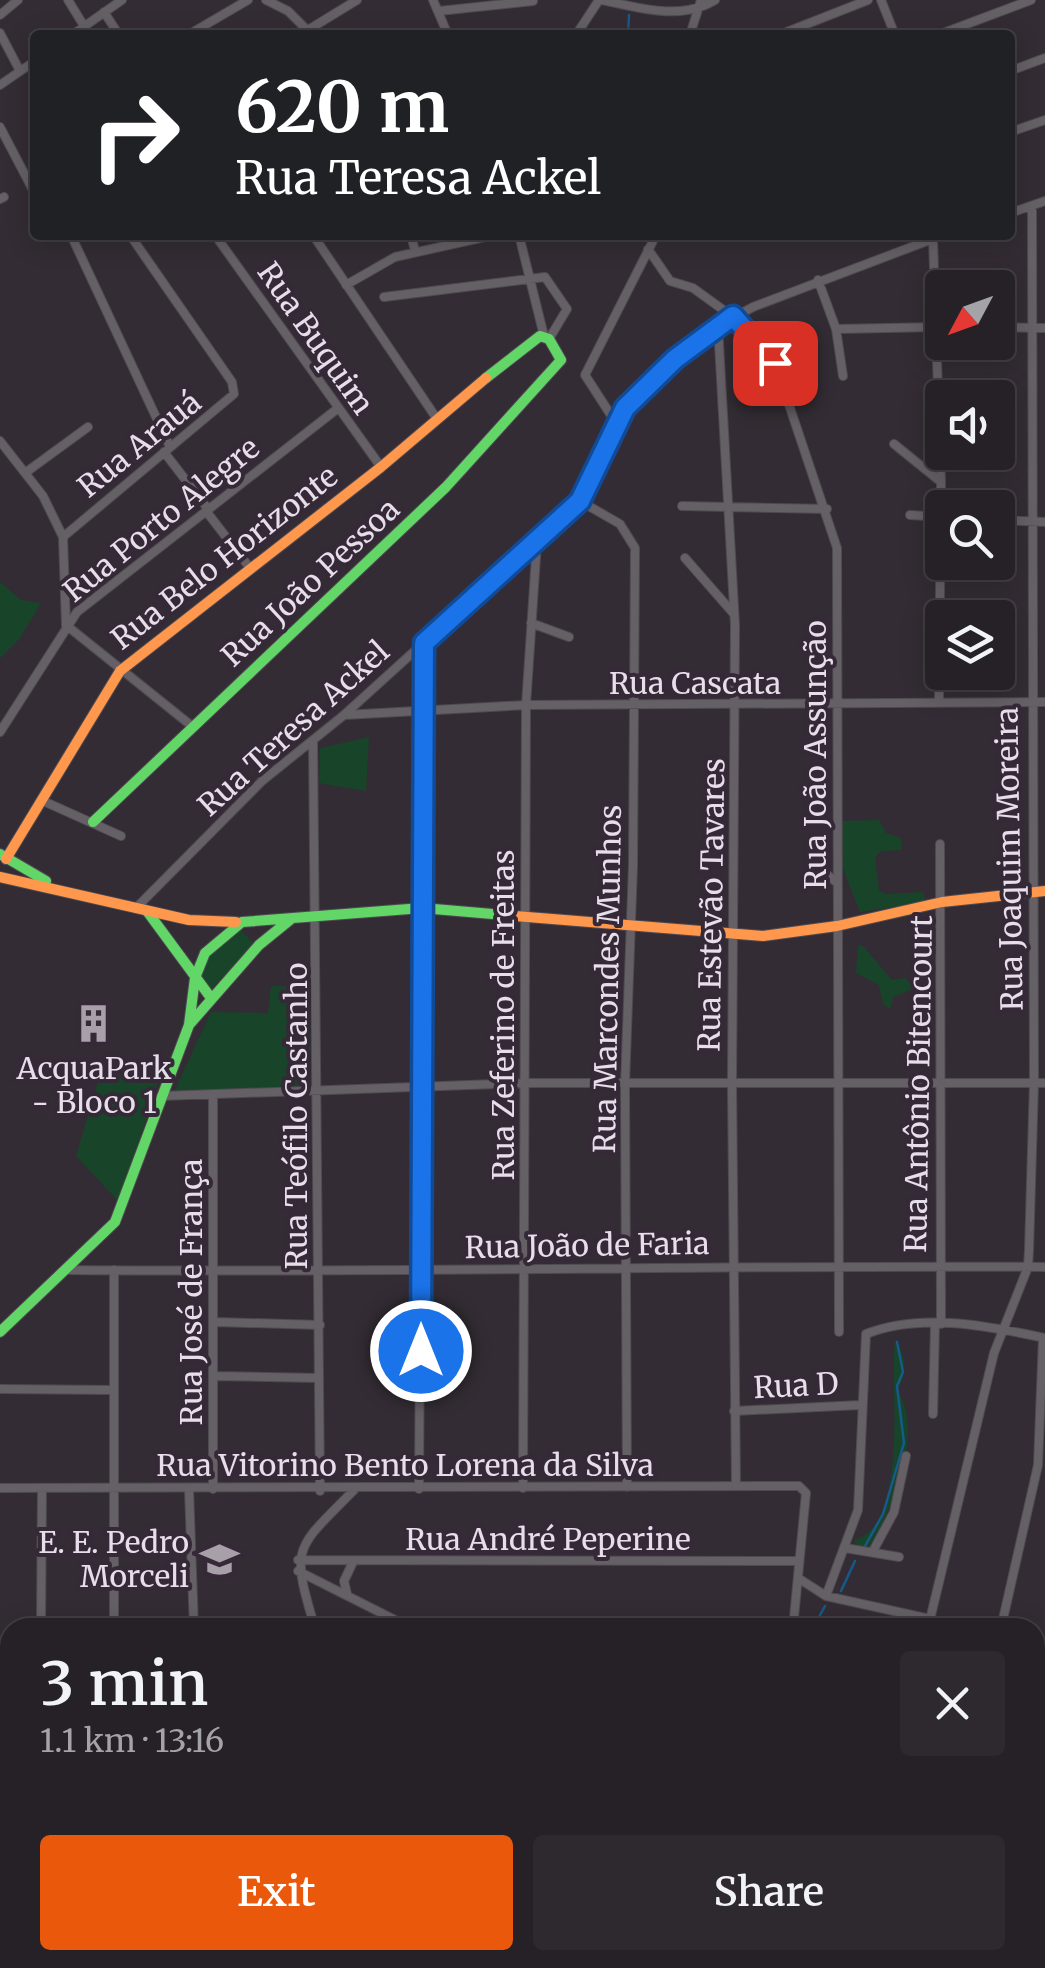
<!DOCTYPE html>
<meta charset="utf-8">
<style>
body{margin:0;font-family:Merriweather,serif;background:#2e292f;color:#f1f3f6;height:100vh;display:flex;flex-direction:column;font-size:38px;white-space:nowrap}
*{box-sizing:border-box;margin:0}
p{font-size:32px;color:#a4a3a7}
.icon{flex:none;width:55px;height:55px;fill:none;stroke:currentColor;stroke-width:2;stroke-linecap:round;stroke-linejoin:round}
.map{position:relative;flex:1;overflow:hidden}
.sheet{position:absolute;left:0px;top:1618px;width:1045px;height:352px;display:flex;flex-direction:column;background:#262127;border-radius:30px 30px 0 0;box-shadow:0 5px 25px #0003,0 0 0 2px #423e44}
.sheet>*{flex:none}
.banner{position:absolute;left:30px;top:30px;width:985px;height:210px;border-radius:10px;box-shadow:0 5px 25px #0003,0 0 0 2px #423e44;background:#202124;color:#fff;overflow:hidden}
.needle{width:65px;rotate:229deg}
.tools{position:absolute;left:925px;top:270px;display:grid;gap:20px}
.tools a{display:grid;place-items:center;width:90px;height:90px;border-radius:10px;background:#262127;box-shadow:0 5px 25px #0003,0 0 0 2px #423e44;font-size:50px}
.pin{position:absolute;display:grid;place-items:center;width:85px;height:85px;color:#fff;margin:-42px;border-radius:20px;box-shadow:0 5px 15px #0006}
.me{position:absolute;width:110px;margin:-55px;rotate:0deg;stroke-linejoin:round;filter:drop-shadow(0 0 8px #0008)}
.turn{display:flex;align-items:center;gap:35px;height:210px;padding:0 40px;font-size:45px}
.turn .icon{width:130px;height:130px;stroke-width:2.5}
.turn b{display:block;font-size:70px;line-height:85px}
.round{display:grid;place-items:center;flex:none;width:105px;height:105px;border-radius:10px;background:#2e292f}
.head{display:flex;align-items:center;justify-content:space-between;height:170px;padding:0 40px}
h1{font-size:60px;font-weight:600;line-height:75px}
.button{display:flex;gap:20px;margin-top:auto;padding:20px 40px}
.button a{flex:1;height:115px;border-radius:10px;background:#ea580c;color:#fff;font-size:40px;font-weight:600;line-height:115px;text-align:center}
.button a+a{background:#2e292f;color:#f1f3f6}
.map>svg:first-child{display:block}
</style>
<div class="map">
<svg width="1045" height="1968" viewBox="0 0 1045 1968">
<rect width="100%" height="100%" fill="#332c34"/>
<!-- green -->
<path fill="#184529" d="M0,582l21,18 20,3 -21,35 -20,20z
M369,737l-3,54 -47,-8 1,-35z
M879,820l7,13 15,5 1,12 -21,1 -6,6 4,33 6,4 38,-2 3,10 -66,10 -18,-46 -1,-45z
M241,930l12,13 -42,47 -9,-5c-7,-25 18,-45 39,-55z
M858,946h5l29,34 13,-2 9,10 -21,9 -3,12 -7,-5 -4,-19 -23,-12z
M271,986l40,1 -1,98 -136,7 37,-80 57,1z
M104,1061l55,18 -40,123 -43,-46z
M895,1341c11,15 13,32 2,49 27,39 -2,116 -28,157l-11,1 -4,-8c57,-14 35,-160 41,-199z"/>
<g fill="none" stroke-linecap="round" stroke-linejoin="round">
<!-- stream -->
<path stroke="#155a8a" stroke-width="2.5" d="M628,35l1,-20
M622,239l1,-4
M865,1546l18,-32 21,-71 -7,-57 6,-14 -6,-30
M841,1591l14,-30
M813,1628l12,-22
M817,1968l1,-8"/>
<defs>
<path id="street" d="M68,0l16,26
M266,0l22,11 24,24
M433,0l15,35
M602,0c37,8 79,21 113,0
M881,0l14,35
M439,11l94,-10
M104,12l15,23
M0,15l18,-15
M308,30l49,-30
M0,33l20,38
M72,35l50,-35
M188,35l60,-35
M576,35l23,-35
M690,35l11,-35
M779,35l89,-35
M938,35l93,-35
M1010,71l35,-13
M0,85l35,-24
M0,127l35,67
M1010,132l35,-12
M0,199l4,-2
M1010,213l35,-12
M71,235l99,212
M215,235l166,232
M313,235l124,184
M411,235l4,16
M519,235l25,101
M933,238l8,244 -2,218
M648,249l22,32 23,7 40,29 42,46 62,185 2,784
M818,280l18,49 102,-2
M346,285l49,-28 99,-22
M384,297l161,-20 22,32 -18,30
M718,326l17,299 -3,459 4,402
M998,327l47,1
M836,329l7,47
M616,423l-31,-48 71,-140
M0,441l43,55 20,41 3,88
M894,444l47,38
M164,452l44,57
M25,473l63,-46
M580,501l40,23 15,24 -2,318 -8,218 2,403
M682,506l145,3
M206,511l44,57
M910,515l32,2
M998,520l47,2
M63,537l171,-143 -2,-12 -102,-147
M685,558l49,56
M531,623l38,14
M66,625l127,102
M344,715l182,-10 519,-3
M0,732l77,-120 260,-203
M313,741l7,750
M41,800l80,36
M940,844l1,480
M819,868l17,14
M137,907l125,-126 82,-66 236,-214 45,-93 50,-49 43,-33 35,-19 190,-72
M213,1095v394
M161,1096l365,-13h519
M70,1270c325,3 650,-5 975,-3
M114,1270v358
M216,1322l104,3
M216,1376l103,2
M0,1389l113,1
M734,1411l126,-6
M933,1414l2,-90
M0,1488l799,-2 7,7 -13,135
M523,1488l3,-783 11,-163
M189,1489l5,139
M419,1489l5,-845
M845,1548l54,9
M873,1551l21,-39 12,-56
M298,1560l500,1
M298,1571l113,57
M798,1578l28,18 104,23
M347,1594l-3,-13 9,-19
M826,1596l32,-86 8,-176c55,-22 123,-8 179,4
M41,1628l1,-139
M315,1628c-25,-83 -20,-78 39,-138
M928,1628l66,-275 34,-86 1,-17 5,-167 -2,-877
M1001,1628l37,-163 5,-127
M1035,1657h10
M1035,1789l10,-40
M0,1858l10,-7
M1035,1873l10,4
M0,1956l10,-9
M78,1960l5,8
M163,1960l4,8
M348,1960l11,8
M826,1960v8
M904,1960l20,8
M944,1960l6,8
M1021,1960l18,8
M226,1964l16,-4
M67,1968v-8
M514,1968l1,-8
M587,1968l1,-8
M661,1968l1,-8
M736,1968l1,-8
M806,1968l1,-8"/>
<path id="fast" d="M93,822l353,-335 115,-127 -12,-21 -9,-3 -54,42
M0,854l46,27
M147,911l64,87
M189,1025l6,-47 10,-25 37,-31 180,-14 93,8
M0,1332l115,-110 74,-197 70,-80 32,-26"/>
<path id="slow" d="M6,859l114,-188 261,-204 105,-89
M0,877l189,43 47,2
M515,916l248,20 74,-10 105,-24 103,-11"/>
</defs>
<!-- street casing -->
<use href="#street" stroke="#4f4a51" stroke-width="10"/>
<!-- fast casing -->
<use href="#fast" stroke="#4f4a51" stroke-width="12"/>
<!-- slow casing -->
<use href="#slow" stroke="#4f4a51" stroke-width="12"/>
<!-- street -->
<use href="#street" stroke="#656065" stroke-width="8"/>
<!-- fast -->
<use href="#fast" stroke="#63d668" stroke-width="10"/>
<!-- slow -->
<use href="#slow" stroke="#ff974d" stroke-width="10"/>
</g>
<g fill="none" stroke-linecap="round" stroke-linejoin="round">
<defs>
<path id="route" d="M421,1351l3,-708 156,-142 45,-93 50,-49 58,-43 42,47"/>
</defs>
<!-- route casing -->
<use href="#route" stroke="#114b97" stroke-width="25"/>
<!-- route -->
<use href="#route" stroke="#1a73e8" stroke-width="18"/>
</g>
<!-- icons -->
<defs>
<symbol id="building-bare" viewBox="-9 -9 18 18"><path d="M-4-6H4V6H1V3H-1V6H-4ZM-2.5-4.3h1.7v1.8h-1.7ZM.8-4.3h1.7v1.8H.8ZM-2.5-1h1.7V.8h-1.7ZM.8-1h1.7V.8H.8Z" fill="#a7a0a9" stroke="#352938" stroke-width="2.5" paint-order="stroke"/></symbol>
<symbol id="school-bare" viewBox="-9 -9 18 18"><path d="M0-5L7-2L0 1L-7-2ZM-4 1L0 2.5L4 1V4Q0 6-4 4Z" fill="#a7a0a9" stroke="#352938" stroke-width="2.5" paint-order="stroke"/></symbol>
</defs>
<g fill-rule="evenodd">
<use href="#building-bare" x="66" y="996" width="55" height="55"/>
<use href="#school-bare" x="192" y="1532" width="55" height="55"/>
</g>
<g text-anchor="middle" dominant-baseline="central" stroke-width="8" stroke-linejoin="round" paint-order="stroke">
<!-- street labels -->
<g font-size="30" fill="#e6dee8" stroke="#352938">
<text transform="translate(316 338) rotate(55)">Rua Buquim</text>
<text transform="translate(139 444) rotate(-39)">Rua Arauá</text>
<text transform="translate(161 519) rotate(-39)">Rua Porto Alegre</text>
<text transform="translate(224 557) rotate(-38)">Rua Belo Horizonte</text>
<text transform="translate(310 582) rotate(-43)">Rua João Pessoa</text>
<text x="695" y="683">Rua Cascata</text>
<text transform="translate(293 728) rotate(-42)">Rua Teresa Ackel</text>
<text transform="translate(815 755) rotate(-90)">Rua João Assunção</text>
<text transform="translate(1009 859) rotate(-91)">Rua Joaquim Moreira</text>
<text transform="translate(711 905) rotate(-89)">Rua Estevão Tavares</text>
<text transform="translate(607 979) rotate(-89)">Rua Marcondes Munhos</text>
<text transform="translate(503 1015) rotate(-90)">Rua Zeferino de Freitas</text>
<text transform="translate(918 1084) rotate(-89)">Rua Antônio Bitencourt</text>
<text transform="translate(296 1116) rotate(-90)">Rua Teófilo Castanho</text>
<text transform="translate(587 1245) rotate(-1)">Rua João de Faria</text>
<text transform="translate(191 1292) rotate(-90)">Rua José de França</text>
<text transform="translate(796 1385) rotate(-3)">Rua D</text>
<text x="405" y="1465">Rua Vitorino Bento Lorena da Silva</text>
<text x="548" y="1539">Rua André Peperine</text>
</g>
<!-- poi labels -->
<g font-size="30" fill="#e6dee8" stroke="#352938">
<text x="94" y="1068">AcquaPark<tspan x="94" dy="34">- Bloco 1</tspan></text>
<text x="189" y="1542" text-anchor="end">E. E. Pedro<tspan x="189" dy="34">Morceli</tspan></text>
</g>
</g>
</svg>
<div class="tools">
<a><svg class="needle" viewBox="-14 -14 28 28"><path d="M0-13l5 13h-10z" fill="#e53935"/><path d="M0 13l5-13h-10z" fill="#a4a3a7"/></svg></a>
<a><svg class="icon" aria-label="sound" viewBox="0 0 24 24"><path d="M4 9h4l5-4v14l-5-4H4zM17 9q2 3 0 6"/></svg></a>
<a><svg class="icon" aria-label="search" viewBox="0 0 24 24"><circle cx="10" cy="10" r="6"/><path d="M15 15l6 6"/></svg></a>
<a><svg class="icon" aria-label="layers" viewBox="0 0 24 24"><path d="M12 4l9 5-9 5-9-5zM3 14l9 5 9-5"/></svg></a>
</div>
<div class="pin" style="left:775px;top:363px;background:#d93025"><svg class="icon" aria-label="arrive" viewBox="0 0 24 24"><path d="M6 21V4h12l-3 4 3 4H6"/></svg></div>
<svg class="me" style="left:421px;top:1351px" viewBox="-20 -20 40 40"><circle r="17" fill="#1a73e8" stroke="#fff" stroke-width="3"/><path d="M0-11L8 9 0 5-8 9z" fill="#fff"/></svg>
<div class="banner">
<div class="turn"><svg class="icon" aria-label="right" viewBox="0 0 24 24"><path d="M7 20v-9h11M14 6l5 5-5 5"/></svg><div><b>620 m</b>Rua Teresa Ackel</div></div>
</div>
<section class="sheet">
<div class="head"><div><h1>3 min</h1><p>1.1 km · 13:16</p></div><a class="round"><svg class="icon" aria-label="close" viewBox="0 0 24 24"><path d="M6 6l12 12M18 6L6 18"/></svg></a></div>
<div class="button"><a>Exit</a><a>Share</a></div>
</section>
</div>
